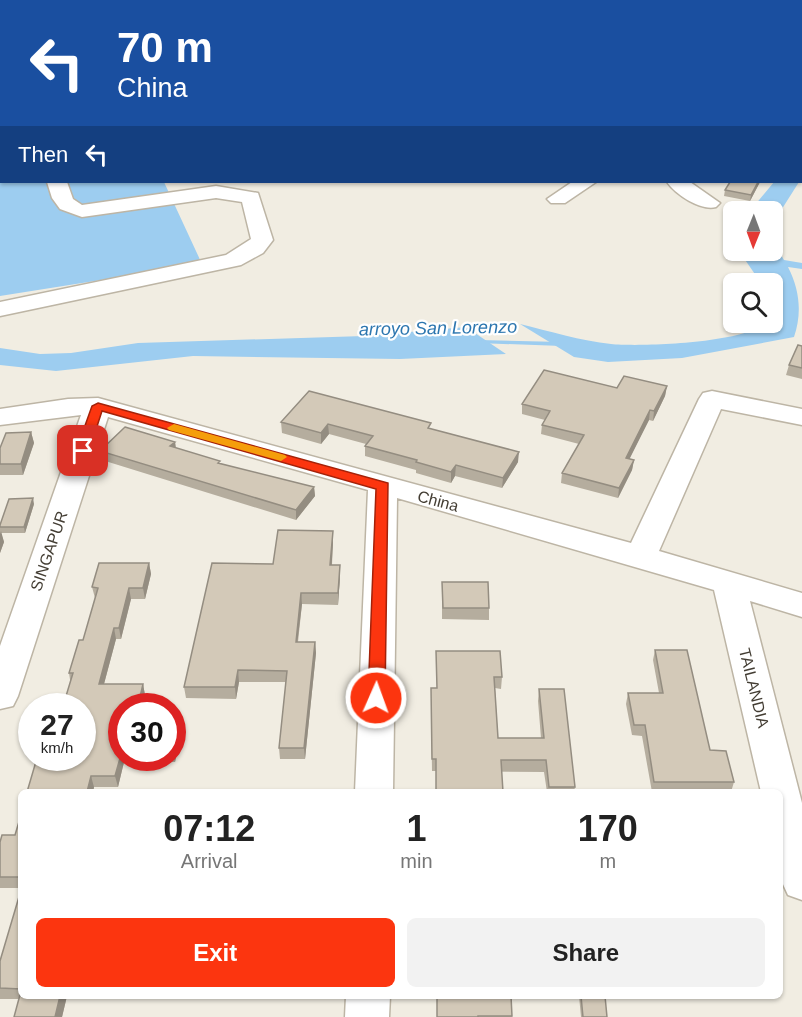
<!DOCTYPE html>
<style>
body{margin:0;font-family:Arial,sans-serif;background:#f2f2f2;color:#222;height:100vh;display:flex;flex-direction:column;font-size:22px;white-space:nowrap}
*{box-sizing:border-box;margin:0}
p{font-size:20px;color:#767676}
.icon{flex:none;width:33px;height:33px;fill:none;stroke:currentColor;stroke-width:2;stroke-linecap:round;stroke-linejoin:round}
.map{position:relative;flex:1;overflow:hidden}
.side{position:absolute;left:18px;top:789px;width:765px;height:210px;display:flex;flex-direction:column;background:#fff;border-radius:9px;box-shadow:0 2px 4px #0004}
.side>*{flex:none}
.top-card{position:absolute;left:0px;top:0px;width:802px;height:183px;box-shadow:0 2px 4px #0004;background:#1a4fa0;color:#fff;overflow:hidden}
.needle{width:39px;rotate:181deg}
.tools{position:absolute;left:723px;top:201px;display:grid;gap:12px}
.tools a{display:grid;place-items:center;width:60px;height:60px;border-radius:9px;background:#fff;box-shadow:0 2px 4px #0004;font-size:30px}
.speed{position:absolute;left:18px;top:693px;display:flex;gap:12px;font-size:30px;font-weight:700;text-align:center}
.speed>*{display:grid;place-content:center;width:78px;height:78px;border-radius:50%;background:#fff;box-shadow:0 2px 4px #0004;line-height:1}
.speed small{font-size:15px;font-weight:400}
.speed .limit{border:9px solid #d22;background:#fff;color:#111}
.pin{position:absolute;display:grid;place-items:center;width:51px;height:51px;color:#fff;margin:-26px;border-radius:12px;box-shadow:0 3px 9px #0006}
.me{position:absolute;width:66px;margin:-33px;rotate:2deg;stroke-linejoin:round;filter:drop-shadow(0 0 4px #0008)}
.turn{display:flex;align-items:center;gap:21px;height:126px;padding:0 18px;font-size:27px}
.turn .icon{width:78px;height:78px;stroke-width:2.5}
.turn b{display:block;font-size:42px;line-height:51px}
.then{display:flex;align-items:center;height:57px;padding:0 18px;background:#0003;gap:12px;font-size:22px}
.eta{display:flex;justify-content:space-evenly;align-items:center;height:102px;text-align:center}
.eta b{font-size:36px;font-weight:800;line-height:42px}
.button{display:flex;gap:12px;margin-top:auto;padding:12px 18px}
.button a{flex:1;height:69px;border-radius:9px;background:#fc350f;color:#fff;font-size:24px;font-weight:800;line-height:69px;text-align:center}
.button a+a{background:#f2f2f2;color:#222}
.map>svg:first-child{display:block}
</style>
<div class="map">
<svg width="802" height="1017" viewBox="0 0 802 1017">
<rect width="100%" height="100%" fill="#f1ede2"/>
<!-- water -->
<path fill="#9dcdf0" d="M0,170l2,12h162l38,82 -202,32z
M774,182h25l-26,41 -1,-11 -22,-1z
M773,242l11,18 18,3v6l-14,-2c12,23 14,47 6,70l-112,21 -74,4 -34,-5 -54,-33c29,7 61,17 91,20 29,3 135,-1 153,-21l8,-1 1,-9 4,-5 -4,-8 -1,-16 -11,-1 -22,-32 33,-1z
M466,327l40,27 -106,5 -207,-3 -137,15 -56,-6v-17l40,6 31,-1 67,-10 226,-7z"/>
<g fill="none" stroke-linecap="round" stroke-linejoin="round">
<!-- stream -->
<path fill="#9dcdf0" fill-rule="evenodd" d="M479,340l83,2 3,2 -3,2 -85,-3v-2z"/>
<defs>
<path id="minor" d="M285,0h16v2h-15z
M451,0h16l1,2h-16z
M626,0h16l1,2h-16z
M801,12h1v10h-1z
M0,54h2v11h-2z
M0,114h2v12h-2z
M2,153v13h-2v-12z
M47,182h20l6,17 9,6 134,-19 42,7 15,47 -10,13 -22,12 -241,51v-14l226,-47 25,-16 -9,-37 -26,-4 -134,19 -22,-8 -8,-11z
M572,182h24l-31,21h-14l-4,-4z
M667,182h23l30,21 -4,4c-15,4 -40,-12 -49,-25z
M712,391l90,18v16l-81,-16 -62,142 143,42v24l-52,-16 52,202v97l-14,-5 -6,-13 -2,-90h-19l-47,-202 -317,-92 -4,294h-38l13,-302 -260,-73 -90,279 -5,10 -13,3v-63l81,-231 -81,10v-16l68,-10 30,-1 533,145 68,-144 4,-6z
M346,996h44l-1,21h-44z"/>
</defs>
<!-- minor casing -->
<use href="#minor" stroke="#bdb5a5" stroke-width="3"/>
<!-- minor -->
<use href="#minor" fill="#fff" fill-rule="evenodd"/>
</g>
<!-- wall -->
<path fill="#b5ad9e" d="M661,0h140v2h-138z
M730,182h30l-10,19 -26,-5 1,-6z
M802,346v33l-16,-4 3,-10z
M667,386l-2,10 -12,25 -4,-1 -20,39 5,1 -2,10 -14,28 -57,-15 1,-10 17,-29 -38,-10 1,-9 3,-5 -23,-6v-10l95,-16z
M281,422l150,7 87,33 -16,26 -47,-12 -4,7 -35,-10v-3l-51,-14v-10l1,-2 -37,-10 -8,10 -39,-11z
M31,432l3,11 -11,32h-23v-27z
M175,442l1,6 44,16 94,23 1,9 -19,24 -194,-60 -2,-9z
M34,504l-9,29h-24l3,9 -4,11v-28z
M333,542l-1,23 8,11 -2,29 -36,-1 -4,38h17l1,11 -11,106h-25l-1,-11 7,-66h-47l-3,17 -50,-1 -2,-11 89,-123z
M149,563l2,11 -6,25h-14l-10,40h-5l-12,45h39l2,11 -23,11v52h50v-29h5l2,11 -4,22h-51l-6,25h-24l-1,5h-66l55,-34 -13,-85 14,-33 12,-42 -3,-11z
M442,582l47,26v12l-47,-1z
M655,650l55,100 24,32 -3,10h-79l-10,-56 -10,-1 -6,-31 2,-11h31l-6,-33z
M436,651l66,26 -1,12 -6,-1 3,50h43l-3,-37 1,-12 36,98 -1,5h-27l-3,-20 -112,-1 -1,-71 6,-12z
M21,815v73h-21v-46l15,-7z
M21,890v106h46l-5,21h-48l5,-18h-19v-38z
M437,996h74l1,21h-75z
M579,996h26l2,21h-26z"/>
<!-- shaded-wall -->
<path fill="#948d81" d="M13,0v2h-11v2l-2,1v-4z
M758,182h2l-10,19 1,-6z
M667,386l-2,10 -12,25 1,-10z
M650,410l-1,10 -24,48 1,-10z
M328,424l1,10 -8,10v-11z
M31,432l3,11 -11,32 -2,-11z
M175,442l1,9 -6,-5z
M519,452l-1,10 -16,26 1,-10z
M634,460l-2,10 -14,28 1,-10z
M456,465l-1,11 -4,7v-11z
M314,487l1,9 -19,24v-10z
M33,498l1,6 -9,29 -1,-6z
M1,531l3,11 -4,11v-19z
M333,531v11l-2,34 -1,-11z
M149,563l2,11 -6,25 -2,-11z
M340,565v11l-2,29v-12z
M129,588l2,11 -10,40 -2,-11z
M301,593l1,11 -6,49v-11z
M114,628l2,11 -15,56 -2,-11z
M315,642l1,11 -11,106 -1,-11z
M238,670l1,12 -3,17 -1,-12z
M143,684l2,11 -2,11h-5z
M177,729l2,11 -4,22 -2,-11z
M121,751l1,7h1l1,4 -6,25 -3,-11z
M91,776l3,11 -1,5h-6z
M60,996h7l-5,21h-7z"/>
<!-- building -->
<path fill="#d3c9b8" stroke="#948d81" stroke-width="1.5" d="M163,0h52l1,2h-52z
M354,0h89l2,2h-90z
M670,0h131l1,7 -1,1v-6h-129z
M801,29h1v59l-1,-1z
M0,68h2l-1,39h-1z
M730,182h28l-7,13 -26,-5z
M798,345l4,1v22l-13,-3z
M544,370l73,18 7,-12 43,10 -13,25 -4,-1 -24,48 8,2 -15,28 -57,-15 22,-38 -42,-10 8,-14 -28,-7z
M309,391l122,32 -3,5 91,24 -16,26 -47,-13 -5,7 -35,-10 1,-2 -52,-14 8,-10 -45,-12 -7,9 -40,-11z
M125,427l50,15 -5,4 50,15 -2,2 96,24 -18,23 -196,-59z
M31,432l-10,32h-21v-16l6,-15z
M33,498l-9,29h-24v-2l9,-26z
M278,530l55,1 -3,34h10l-2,28h-37l-5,49h19l-11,106h-25l8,-77 -49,-1 -3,17h-51l28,-124 61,1z
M99,563h50l-6,25h-14l-10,40h-5l-15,56h44l-5,22h-16v45l-7,25h-24l-4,16h-60l10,-34h45v-52h-19l10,-33h-4l10,-33h4l15,-52 -6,-1z
M442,582h46l1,26h-46z
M655,650h32l23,100 16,1 8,31h-80l-9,-57h-11l-6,-32h35z
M436,651h64l2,26h-8l4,61h46l-5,-49h25l11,98h-26l-3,-27h-45l2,32h-67v-33h-4l-1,-71h6z
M172,729h5l-4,22h-1z
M21,815v62h-21v-35l2,-7h13z
M21,890v99l-21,-1v-27z
M21,991v5h39l-5,21h-41z
M437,996h74l1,20h-34v1h-41z
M581,996h24l2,21h-24z"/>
<!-- route -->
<path fill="#fc350f" stroke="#a4220a" stroke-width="1.5" d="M98,403l290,80 -3,215 -3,4h-11l-3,-4 8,-209 -274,-78 -13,40 -2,3h-9l-2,-3 16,-45z"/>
<!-- slow -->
<path fill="#f59e0b" d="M174,424l111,31 2,2 -6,4 -112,-31 -2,-2z"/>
<g text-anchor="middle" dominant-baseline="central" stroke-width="4.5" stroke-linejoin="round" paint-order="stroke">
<!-- street labels -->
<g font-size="16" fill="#433d33" stroke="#fff">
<text transform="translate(438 501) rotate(15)">China</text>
<text transform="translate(49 551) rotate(-71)">SINGAPUR</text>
<text transform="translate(754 688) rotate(76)">TAILANDIA</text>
</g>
<!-- water labels -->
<g font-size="18" font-style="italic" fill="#2c76af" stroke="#fff">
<text transform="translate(438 328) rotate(-1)">arroyo San Lorenzo</text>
</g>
</g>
</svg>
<div class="tools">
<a><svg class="needle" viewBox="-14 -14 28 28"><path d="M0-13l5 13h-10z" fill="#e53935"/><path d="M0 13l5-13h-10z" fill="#767676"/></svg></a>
<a><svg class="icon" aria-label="search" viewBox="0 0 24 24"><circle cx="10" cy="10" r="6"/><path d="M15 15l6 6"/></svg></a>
</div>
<div class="speed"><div>27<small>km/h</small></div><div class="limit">30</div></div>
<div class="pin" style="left:83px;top:451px;background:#d93025"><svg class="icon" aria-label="arrive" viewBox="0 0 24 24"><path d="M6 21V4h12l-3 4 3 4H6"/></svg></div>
<svg class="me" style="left:376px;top:698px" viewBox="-20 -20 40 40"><circle r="17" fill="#fc350f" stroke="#fff" stroke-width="3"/><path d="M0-11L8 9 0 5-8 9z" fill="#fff"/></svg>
<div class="top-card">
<div class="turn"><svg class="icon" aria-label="left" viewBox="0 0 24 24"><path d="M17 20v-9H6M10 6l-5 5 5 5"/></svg><div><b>70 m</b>China</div></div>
<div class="then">Then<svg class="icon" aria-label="left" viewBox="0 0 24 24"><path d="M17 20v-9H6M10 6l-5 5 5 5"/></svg></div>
</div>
<section class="side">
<div class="eta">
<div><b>07:12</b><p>Arrival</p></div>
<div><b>1</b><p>min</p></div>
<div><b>170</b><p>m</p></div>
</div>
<div class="button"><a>Exit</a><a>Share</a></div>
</section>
</div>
